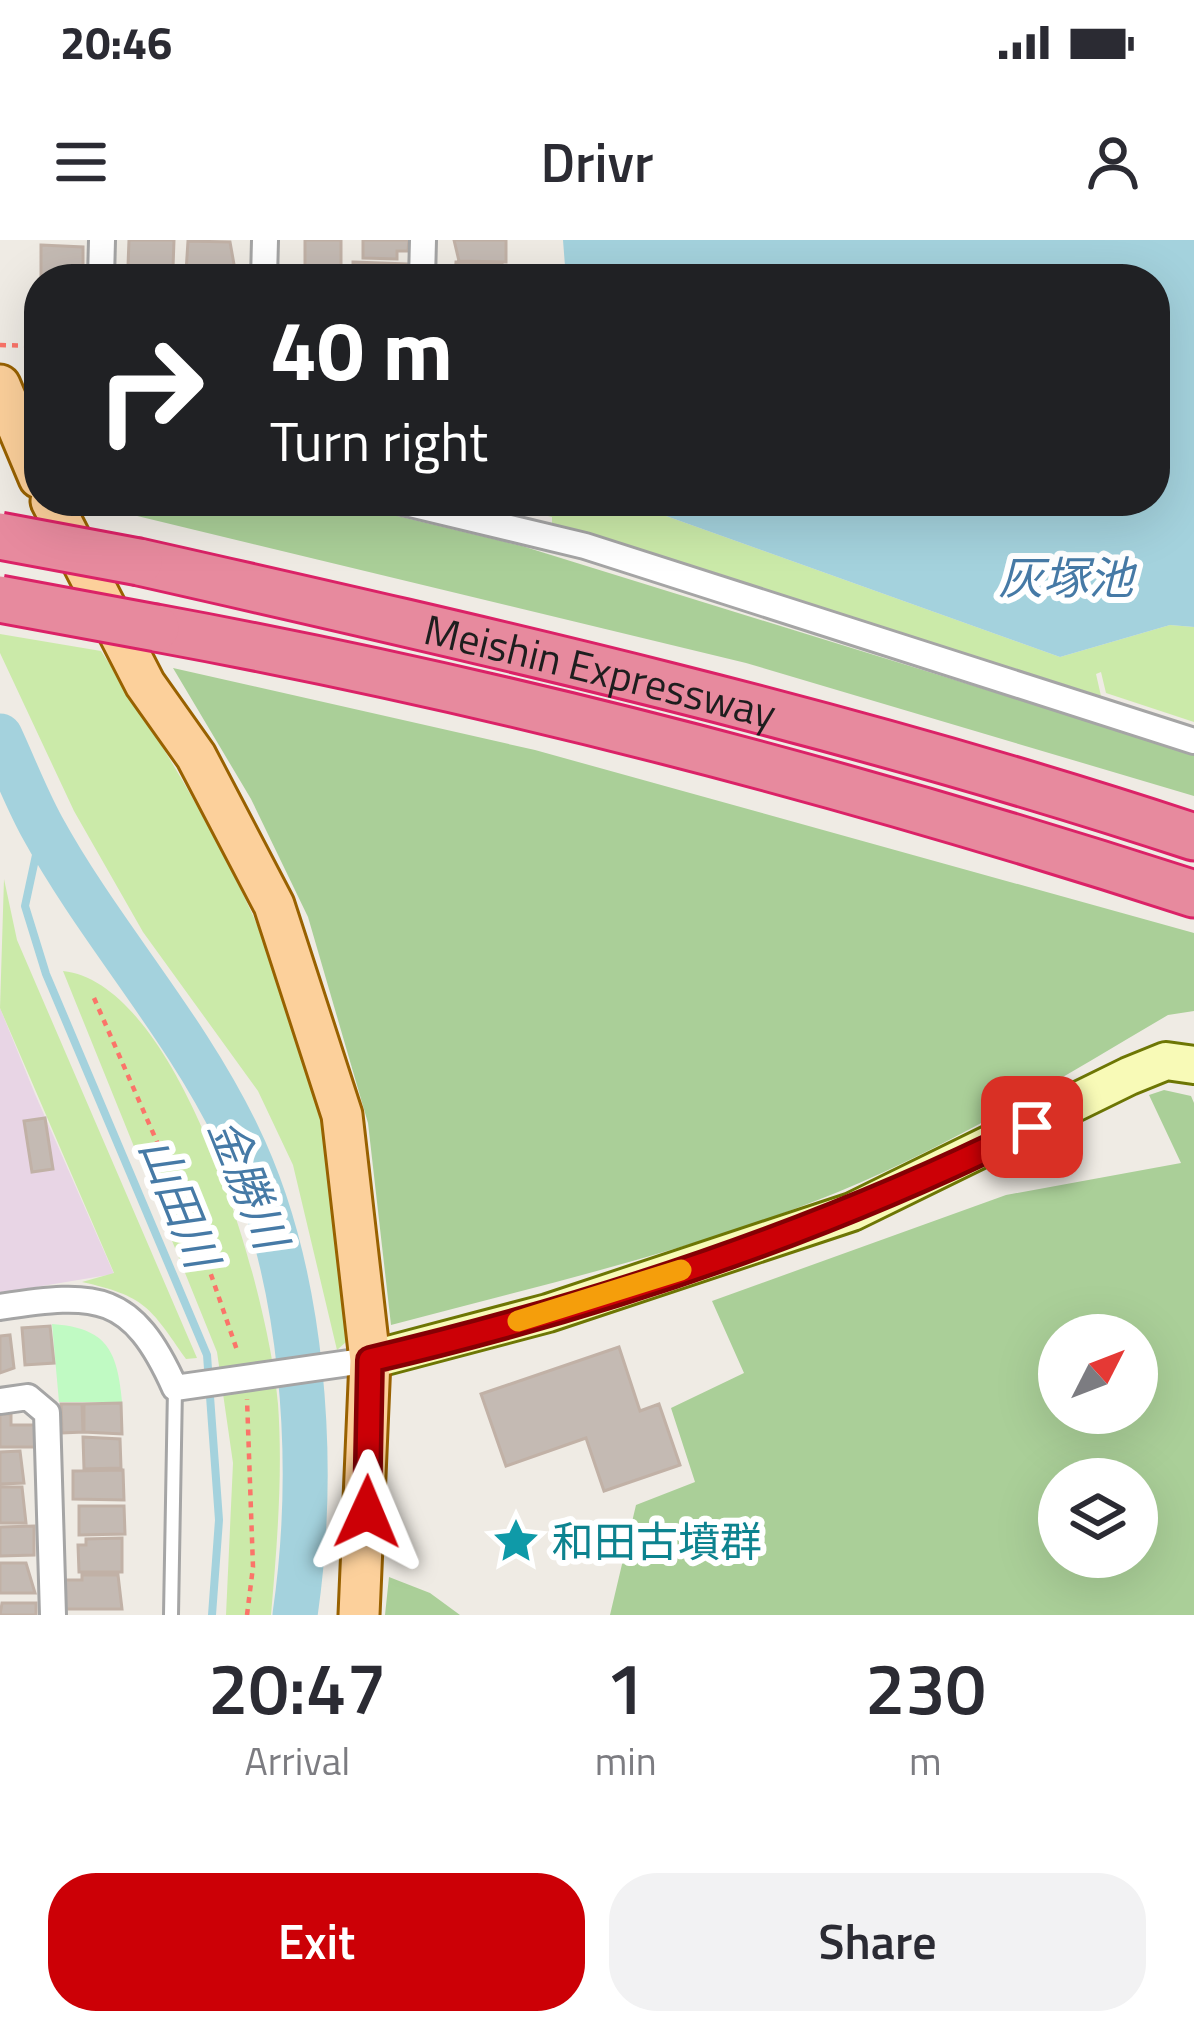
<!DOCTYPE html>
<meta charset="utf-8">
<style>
body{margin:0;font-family:"Titillium Web","Noto Sans JP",sans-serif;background:#f2f2f3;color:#2b2b33;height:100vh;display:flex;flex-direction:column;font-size:45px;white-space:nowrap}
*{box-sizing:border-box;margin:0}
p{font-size:39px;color:#7c7c81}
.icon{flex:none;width:66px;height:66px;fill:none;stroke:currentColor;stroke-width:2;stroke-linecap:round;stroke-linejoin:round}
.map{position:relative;height:1375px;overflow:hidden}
.details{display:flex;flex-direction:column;background:#fff;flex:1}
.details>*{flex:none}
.guide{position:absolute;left:24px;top:24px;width:1146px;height:252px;border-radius:48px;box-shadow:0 12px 48px #0002;background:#202124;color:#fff;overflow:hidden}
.needle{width:78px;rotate:48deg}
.tools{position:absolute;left:1038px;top:1074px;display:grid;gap:24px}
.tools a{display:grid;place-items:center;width:120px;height:120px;border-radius:50%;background:#fff;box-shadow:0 12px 48px #0002;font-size:60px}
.pin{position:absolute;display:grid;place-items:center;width:102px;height:102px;color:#fff;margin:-51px;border-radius:24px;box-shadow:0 6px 18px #0006}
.me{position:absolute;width:132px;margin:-66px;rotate:1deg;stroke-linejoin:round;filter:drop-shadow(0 0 9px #0008)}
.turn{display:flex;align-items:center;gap:42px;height:252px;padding:0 48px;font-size:54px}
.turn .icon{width:156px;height:156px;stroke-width:2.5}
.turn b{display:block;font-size:84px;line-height:102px}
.eta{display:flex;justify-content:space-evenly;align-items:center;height:204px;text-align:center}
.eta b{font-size:72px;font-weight:600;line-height:84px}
.cta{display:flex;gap:24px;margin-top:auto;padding:24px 48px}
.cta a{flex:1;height:138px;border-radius:48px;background:#cc0006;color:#fff;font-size:48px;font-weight:600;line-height:138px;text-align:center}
.cta a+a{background:#f2f2f3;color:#2b2b33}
.status{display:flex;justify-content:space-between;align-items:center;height:84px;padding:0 60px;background:#fff;direction:ltr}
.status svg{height:33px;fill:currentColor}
header{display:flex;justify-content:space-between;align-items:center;height:156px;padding:0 48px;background:#fff;font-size:54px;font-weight:600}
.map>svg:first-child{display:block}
</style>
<div class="status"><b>20:46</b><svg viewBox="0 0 49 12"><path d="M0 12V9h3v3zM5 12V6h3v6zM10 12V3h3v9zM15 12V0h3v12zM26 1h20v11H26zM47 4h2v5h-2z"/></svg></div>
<header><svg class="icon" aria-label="menu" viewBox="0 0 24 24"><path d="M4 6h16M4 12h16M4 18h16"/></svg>Drivr<svg class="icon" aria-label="person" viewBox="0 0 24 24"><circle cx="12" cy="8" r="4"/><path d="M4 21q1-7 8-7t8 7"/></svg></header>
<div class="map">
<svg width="1194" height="1375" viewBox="0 0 1194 1375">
<rect width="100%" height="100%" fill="#efebe4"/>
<!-- industrial -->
<path fill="#e8d5e5" d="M0,768l35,86 79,180 -114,19z"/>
<!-- grass -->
<path fill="#cbeaa9" d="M486,261h135l6,10 28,1 405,145 110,-32 24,2v95l-88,-29 -5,-21 -5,2 5,22 -549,-173v-6z
M0,394l101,17c99,148 187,305 226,480 15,69 17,141 19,211l-9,8 -44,-185 -35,-74 -115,-159 -69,-121 -74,-158z
M4,639l13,61 180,418 -11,1c-36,-52 -41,-63 -104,-77l32,-9 -114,-265z
M63,731c121,13 207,330 215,433 5,69 -1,142 -7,211h-45l7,-152 -16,-111z"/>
<!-- forest -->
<path fill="#aacf98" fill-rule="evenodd" d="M132,261h203l187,45 672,208v42l-448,-133 -617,-149z
M173,428l362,82 659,183v78l-26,4c-107,63 -215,130 -330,177 -144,59 -298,93 -447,133l-23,-202 -60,-206 -57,-118z
M1164,850l27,6 3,7v512h-584l26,-110 59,-23 -24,-74 73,-35 -32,-72 294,-106 175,-32 -32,-68zM1059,1095h78v78h-78zM1059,1239h78v78h-78z
M389,1337l41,16 30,22h-75z"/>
<!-- park -->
<path fill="#c0fac3" d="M52,1084c55,4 65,26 70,78h-63z"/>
<!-- water -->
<path fill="#a4d2dd" d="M563,0h631v387l-24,-2 -110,32 -405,-145 -4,-11h504v-222h-589z"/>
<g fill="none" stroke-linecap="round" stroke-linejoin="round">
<!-- stream -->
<path stroke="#a4d2dd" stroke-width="8" d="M42,587l-17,79 21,68 161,381 12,165 -7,95"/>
<!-- river -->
<path stroke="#a4d2dd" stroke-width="45" d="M0,496c14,30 26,62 42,91 58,106 142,197 195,307 68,139 80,330 58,481"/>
</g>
<!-- building -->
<path fill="#c4bab3" stroke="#c1b1a6" stroke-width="3" d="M129,0h45l-1,28 -45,-2z
M305,0h36v36h-36z
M363,0h46l-1,11h-11v8l-34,-1z
M454,0h52v22l-47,-1z
M188,1l42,1 5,28 -49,2z
M41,5l42,2v30l-42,-1z
M353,22l54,2v15h-54z
M456,22l46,1v16h-47z
M130,29l45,1 -1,9h-44z
M35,46h4v44h-5z
M45,878l8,51 -21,3 -8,-51z
M50,1086l4,37 -29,2 -3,-37z
M10,1095l4,33 -14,5v-37z
M619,1107l21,64 19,-7 21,61 -76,26 -18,-53 -80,28 -25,-72z
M121,1163l1,31 -38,-2v-28z
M61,1164h21l1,28 -21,1z
M0,1174h11v11h26v22h-37z
M83,1197l37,2 1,29 -37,1z
M20,1211l4,32 -24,1v-32z
M123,1230l1,30 -51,-1v-28z
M0,1247h22l4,36h-26z
M79,1266h45l1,28 -46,1z
M34,1286v29l-34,1v-29z
M122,1298v34h-43l-1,-27h8v-6z
M0,1323h26l9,30h-35z
M82,1335h36l4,34h-59v-29h19z
M2,1363h34v12h-36z"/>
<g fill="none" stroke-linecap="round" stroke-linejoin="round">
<defs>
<path id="lane" d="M171,1375l4,-227"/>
<path id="street" d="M101,39l1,-39
M264,39l1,-39
M422,39l1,-39
M398,261l187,45 609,195
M0,1067c97,-15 132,-15 175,81l195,-28
M0,1161l28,-4 19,16 6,202"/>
<path id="secondary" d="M370,1120l178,-47 304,-101 277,-136 37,-15 28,4"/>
<path id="primary" d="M0,145l39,93
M51,261l94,183 51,72 78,149 68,210 28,245 -11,255"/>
<g id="highway">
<path id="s1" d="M139,322c354,80 711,161 1055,275"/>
<path d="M156,388c348,64 701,157 1038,266"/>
</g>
</defs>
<!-- lane casing -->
<use href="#lane" stroke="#a5a5a5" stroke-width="18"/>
<!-- street casing -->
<use href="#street" stroke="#a5a5a5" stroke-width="30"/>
<!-- secondary casing -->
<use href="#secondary" stroke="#6d7604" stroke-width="42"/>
<!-- primary casing -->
<use href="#primary" stroke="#986100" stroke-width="45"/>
<!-- highway casing -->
<use href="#highway" stroke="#db2267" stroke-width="51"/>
<!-- path -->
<path stroke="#fb7469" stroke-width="4.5" stroke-dasharray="6 6" stroke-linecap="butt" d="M0,105l39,1
M94,758l102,233 42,122
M247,1375l6,-48 -6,-168"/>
<!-- lane -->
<use href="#lane" stroke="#fff" stroke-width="12"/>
<!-- street -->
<use href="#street" stroke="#fff" stroke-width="24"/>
<!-- secondary -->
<use href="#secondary" stroke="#f8fab7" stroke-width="36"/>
<!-- primary -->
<use href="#primary" stroke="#fcd09b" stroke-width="39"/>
<!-- highway -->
<use href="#highway" stroke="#e78a9e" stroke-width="45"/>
<defs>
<path id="highway-bridge" d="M0,296l139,26
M0,359l156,29"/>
</defs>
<!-- highway-bridge casing -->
<use href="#highway-bridge" stroke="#db2267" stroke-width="51" stroke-linecap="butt"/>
<!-- highway-bridge -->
<use href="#highway-bridge" stroke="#e78a9e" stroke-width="45"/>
</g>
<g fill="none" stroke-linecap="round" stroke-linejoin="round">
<defs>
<path id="route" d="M367,1272l3,-152c229,-54 452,-128 662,-233"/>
</defs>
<!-- route casing -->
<use href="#route" stroke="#850004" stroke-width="30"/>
<!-- route -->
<use href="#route" stroke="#cc0006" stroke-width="21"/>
<!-- slow -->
<path stroke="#f59e0b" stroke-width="21" d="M518,1081l163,-51"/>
</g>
<!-- icons -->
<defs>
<symbol id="sight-bare" viewBox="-9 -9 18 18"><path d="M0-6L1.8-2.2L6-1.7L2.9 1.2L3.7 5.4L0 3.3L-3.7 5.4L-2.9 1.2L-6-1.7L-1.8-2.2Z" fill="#0f9aa8" stroke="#fff" stroke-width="2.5" paint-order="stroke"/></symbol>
</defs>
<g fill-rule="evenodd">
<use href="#sight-bare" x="483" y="1268" width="66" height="66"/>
</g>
<g text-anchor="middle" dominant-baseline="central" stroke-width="12" stroke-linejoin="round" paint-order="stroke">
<!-- street labels -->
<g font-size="42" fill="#1e1e1e" stroke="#fff">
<text stroke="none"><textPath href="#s1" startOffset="474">Meishin Expressway</textPath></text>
</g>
<!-- culture labels -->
<g font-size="42" fill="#0d838f" stroke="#fff" text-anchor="start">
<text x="552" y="1301">和田古墳群</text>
</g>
<!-- water labels -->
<g font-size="45" font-style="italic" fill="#467aa6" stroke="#fff">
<text x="1066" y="337">灰塚池</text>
<text transform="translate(249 943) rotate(68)">金勝川</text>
<text transform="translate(180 962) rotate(68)">山田川</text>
</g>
</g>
</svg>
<div class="tools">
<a><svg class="needle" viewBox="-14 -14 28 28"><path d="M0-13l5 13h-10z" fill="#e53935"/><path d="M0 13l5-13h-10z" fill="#7c7c81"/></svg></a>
<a><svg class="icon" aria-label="layers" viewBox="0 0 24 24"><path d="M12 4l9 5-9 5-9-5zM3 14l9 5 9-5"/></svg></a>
</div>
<div class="pin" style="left:1032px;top:887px;background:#d93025"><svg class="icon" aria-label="arrive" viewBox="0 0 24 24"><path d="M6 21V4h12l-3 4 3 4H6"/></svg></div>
<svg class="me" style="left:367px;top:1272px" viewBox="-20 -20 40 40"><path d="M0-17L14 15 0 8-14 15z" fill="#cc0006" stroke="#fff" stroke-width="4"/></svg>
<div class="guide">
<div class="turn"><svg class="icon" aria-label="right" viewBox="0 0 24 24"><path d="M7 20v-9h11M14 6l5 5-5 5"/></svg><div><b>40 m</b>Turn right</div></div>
</div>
</div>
<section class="details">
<div class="eta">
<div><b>20:47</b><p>Arrival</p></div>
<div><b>1</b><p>min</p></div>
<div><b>230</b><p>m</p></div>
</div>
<div class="cta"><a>Exit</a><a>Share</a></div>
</section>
